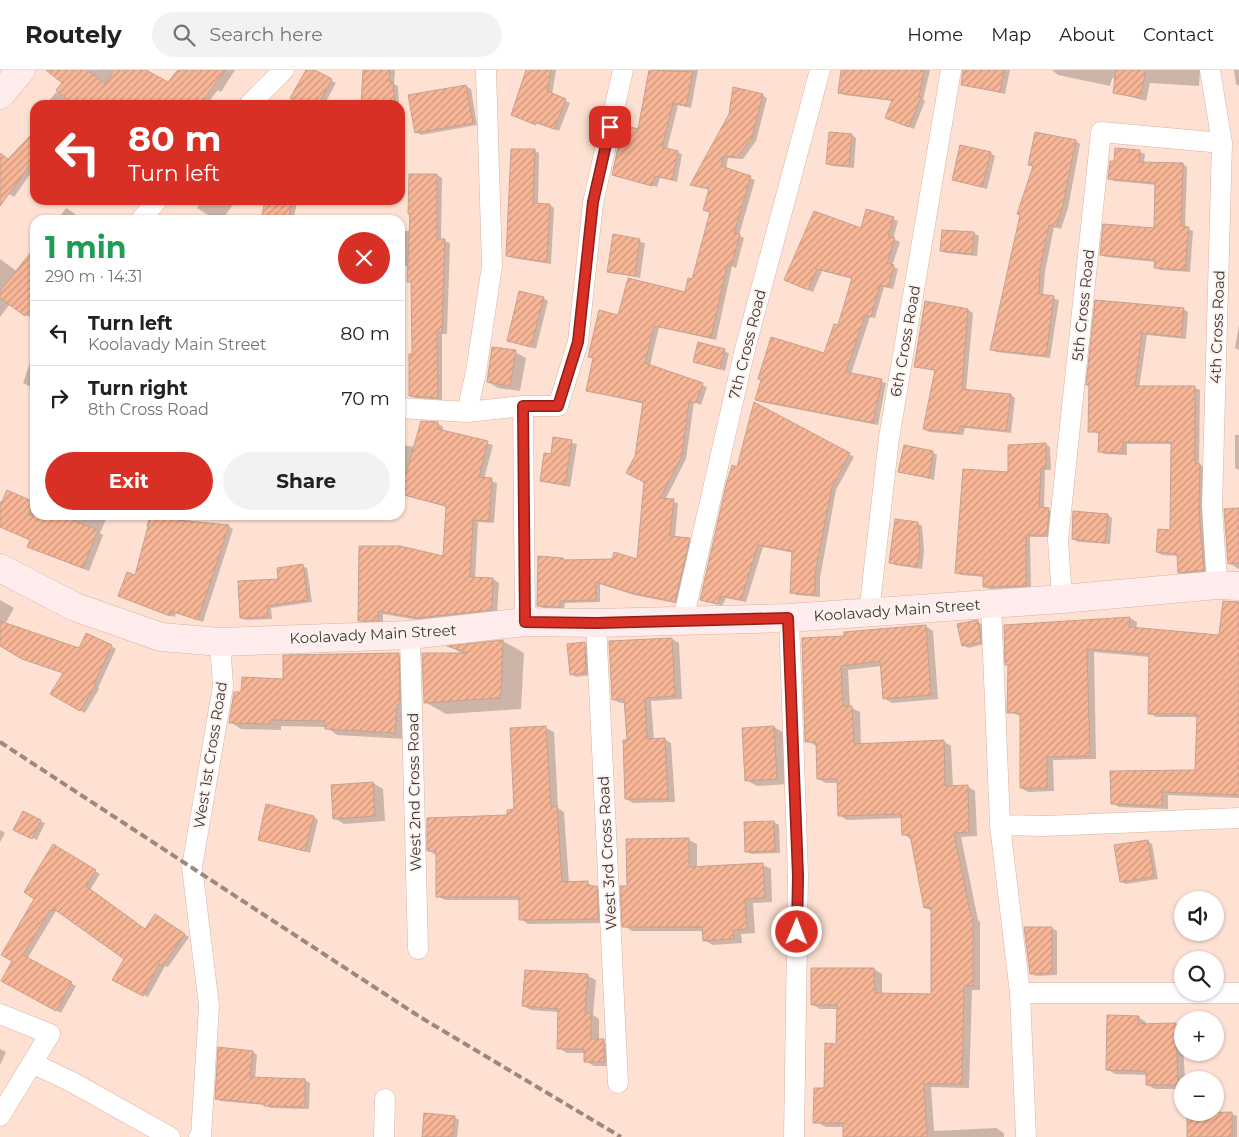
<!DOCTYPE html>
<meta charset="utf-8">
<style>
body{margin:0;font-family:Montserrat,sans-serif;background:#f2f2f2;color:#202124;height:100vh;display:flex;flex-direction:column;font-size:19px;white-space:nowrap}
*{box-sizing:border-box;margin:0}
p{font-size:16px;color:#757577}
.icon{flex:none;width:28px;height:28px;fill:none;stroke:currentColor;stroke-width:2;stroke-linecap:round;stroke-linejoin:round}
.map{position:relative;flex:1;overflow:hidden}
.details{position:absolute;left:30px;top:145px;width:375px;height:305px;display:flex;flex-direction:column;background:#fff;border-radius:15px;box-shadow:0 1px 4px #0004}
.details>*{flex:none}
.banner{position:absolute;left:30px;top:30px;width:375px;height:105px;border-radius:15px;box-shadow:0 1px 4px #0004;background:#d93025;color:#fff;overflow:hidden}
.tools{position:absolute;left:1174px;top:821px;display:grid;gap:10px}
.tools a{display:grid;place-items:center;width:50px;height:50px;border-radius:50%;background:#fff;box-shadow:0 1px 4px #0004;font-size:25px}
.pin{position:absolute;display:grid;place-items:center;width:42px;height:42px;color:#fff;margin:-21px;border-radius:10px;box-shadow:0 2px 8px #0006}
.me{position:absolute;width:55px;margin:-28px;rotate:1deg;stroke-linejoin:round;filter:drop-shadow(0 0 4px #0008)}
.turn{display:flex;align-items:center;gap:18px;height:105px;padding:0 15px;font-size:22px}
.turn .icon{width:65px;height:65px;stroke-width:2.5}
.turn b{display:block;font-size:35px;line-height:42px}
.round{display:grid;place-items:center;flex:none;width:52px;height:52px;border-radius:26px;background:#f2f2f2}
.overview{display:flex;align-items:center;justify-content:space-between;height:85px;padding:0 15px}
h1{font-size:30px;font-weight:700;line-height:38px;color:#1e9e55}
.primary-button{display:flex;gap:10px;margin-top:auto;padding:10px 15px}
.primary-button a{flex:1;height:58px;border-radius:30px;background:#d93025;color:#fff;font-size:20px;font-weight:700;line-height:58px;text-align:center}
.primary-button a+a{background:#f2f2f2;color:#202124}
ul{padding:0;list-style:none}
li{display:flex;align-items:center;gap:15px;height:65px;padding:0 15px;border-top:1px solid #e0e0e0}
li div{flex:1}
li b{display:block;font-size:19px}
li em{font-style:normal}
header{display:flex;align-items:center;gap:30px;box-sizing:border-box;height:70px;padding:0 25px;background:#fff;border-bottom:1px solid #e0e0e0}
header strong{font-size:24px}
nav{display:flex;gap:28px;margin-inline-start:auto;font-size:18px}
.search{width:350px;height:45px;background:#f2f2f2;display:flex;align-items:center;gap:12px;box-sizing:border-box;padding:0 18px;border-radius:28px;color:#757577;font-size:19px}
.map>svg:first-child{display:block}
</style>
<header>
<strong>Routely</strong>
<div class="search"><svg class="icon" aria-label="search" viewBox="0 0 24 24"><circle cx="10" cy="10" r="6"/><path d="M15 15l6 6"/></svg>Search here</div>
<nav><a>Home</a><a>Map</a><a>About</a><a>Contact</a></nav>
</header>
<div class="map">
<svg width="1239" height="1067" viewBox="0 0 1239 1067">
<defs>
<pattern id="building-hatch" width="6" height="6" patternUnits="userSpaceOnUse" patternTransform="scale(1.25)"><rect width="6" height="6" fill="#f8b697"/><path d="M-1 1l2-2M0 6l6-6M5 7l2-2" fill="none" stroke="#ca957c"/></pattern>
</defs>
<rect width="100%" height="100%" fill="#ffe1d3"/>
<!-- shadow -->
<path fill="#0003" d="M54,0h58l20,15 -19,20h-63l-3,-2 17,-20z
M179,0h56l-14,22 -3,-2 -12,15h-61l12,-1z
M308,0h5l23,13 -12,22h-19z
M365,0h30l-1,14 4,2 1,19h-37z
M544,0h12l-4,25 18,8 -11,28 -42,-14z
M651,0h47l-7,38 -13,-3 -11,44 15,5 -5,28 -17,-5 -3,10 -44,-13 26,-43z
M842,0h88l-7,30 2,1 -11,28 -23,-9 2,-19 -49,-6 -4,-3z
M973,0h37l-5,24 -35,-8z
M1052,0h148l-1,16 -49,-3 -4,18 -31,-9 1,-13 -4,-1 -2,8 -52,-11z
M1234,0h5v16l-3,-2z
M466,16l5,3 6,36 -56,10 -5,-3 -6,-36z
M762,25l5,3 -11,43 -13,18 -15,-1 -2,11 29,11 -16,55 5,3 -8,30 -4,-2 -16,74 -57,-13 -9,38 57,22 -6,18 -7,-3 -8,57 -21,41 13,3 -3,35 19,4 -14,62 -46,-9 -34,-11v18l-35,1 -1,6 -21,-1 -5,-3 25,-46 3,2h72l7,-79 -9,-26 8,-52 -57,-14 7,-31 -4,-3 29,-40 67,-22 7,-13 18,-69 -7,-3 6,-19 -18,-6z
M35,63v39l-2,-2 -19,27 -14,-9v-34l9,6z
M852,65l4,3 -2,30 -22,-2 -5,-3z
M1076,71l4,3 -12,64 -7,21 -7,-2 -9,45 -2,24 16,4 -9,58 -54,-6 -4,-3 42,-182 -5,-3z
M1116,80l24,2 5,2 -1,9 39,1 4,3 -2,61 8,3 -3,41 -30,-2 -4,-3v-5l-50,-5 -5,-2 54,-26 2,-44 -43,-4 -5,-3 6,-15z
M535,81l4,2 -1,51 12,1 4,3 -3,56 -39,-6 -5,-3z
M990,83l5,3 -8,33 -34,-10z
M437,105l5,3 -1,62 9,3 -3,91h-5v66l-27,-2 -5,-2 3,-41v-71l-5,-3 1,-15h-9v-35h9l1,-55z
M202,130h34l-14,20h-6l-19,-12z
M273,130h16l8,3 -4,17h-24z
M66,138l5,3 11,9h-25z
M867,141l31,10 -5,18 7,3 -8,24 6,3 -5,20 -9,-2 -9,31 -5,-1 -19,57 35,9 -8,42 -117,-23 -5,-3 69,-44 14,-28 14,-48 -31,-8 -9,21 -23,-10 72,-52z
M974,163l5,3 -2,20 -31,-3 -5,-3z
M614,166l31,7 -5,35 -32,-7z
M35,179v64l-4,5 -21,-14 -10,13v-58l18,13z
M543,228l5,3 -12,48 -27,-9z
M1096,231l87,8 5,3 -2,27 -39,-4 -8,53h56l5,2 -1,74 6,4 3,105 -24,2 -5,-3 -1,-16 -16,-1 -5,-3 14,-21 1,-87h-45v11l-23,-1 -5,-3 1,-17 -10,-3z
M968,240l5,3 -7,78 45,4 4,3 -4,35 -46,-5 -2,7 -34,-3 -5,-3 12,-58 -21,-5z
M1239,255v25l-4,-2z
M699,274l30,9 -4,18 -31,-10z
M35,279v40l-12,-6z
M515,282l11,6 -6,33 -22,-3 -10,-6z
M755,334l99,53 -18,33 -16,88v19l-24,-2 -5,-3 3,-39 -31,-6 -17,55 -20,-4 -4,8 -21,-7z
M437,353l6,4v4l50,14 -9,34 13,4 -3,40 -16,-1 -3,57h18l6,4 -2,30 -73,8 -41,-7v9l-18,1 -5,-4 84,-62 3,-51 -47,-13v-49l16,2z
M1235,365h4v35l-4,-2z
M554,369l23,5 -7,43 -29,-6 11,-26z
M1045,374l5,3 1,23h-6l-1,39 10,3 -3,25h-21l1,51 -42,1 -5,-3v-9l-23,-2 -5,-3 53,-99z
M932,382l5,3 -3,25 -35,-9z
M8,421l27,13v11h73l-8,18 3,2 -14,36 -54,-21 -3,-9 -32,-15v-25l3,2z
M1239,439v60l-10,-6z
M1074,442l34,3 4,3 -2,26 -32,-2 -5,-3z
M150,445h35l-3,7 46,4 5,3 -30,93 -27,-9 -1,4 -56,-21 17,-19 13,-50 -3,-1z
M917,453l5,3 2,25 -2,18 -27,-4 -5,-3z
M302,496l5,2 5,34 -41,6 1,11 -26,1 -5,-2 39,-38z
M0,530l14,8 -9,16 75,26 31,-4 5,3 -18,39 1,1 -14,24 -33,-19 12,-21 -64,-29z
M1239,544v184l-71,-3v14l-49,-2 -7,-4 84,-31 2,-55h-42l-7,-4 1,-56 -56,-5 2,107 -43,1 1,31 -26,1 -7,-4v-72l-12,-4v-46l-2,-1 -2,-39 125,-8 7,4 -1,7 84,7z
M978,552l5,3 2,19 -17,4 -5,-3z
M925,556l8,5 5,68 -46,4 -8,-5 -3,-32 -33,4 2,37 10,5 1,33 82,-4 8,5 2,41 14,-1 8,5 2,45 -16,1 17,83 2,2v68h-8l-3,98 -38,-1 3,44 62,-3 8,5v4h-160l1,-10h-19l-8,-4 19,-78 1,-36h-18l-8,-5v-35h62l8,5v20l50,1 1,-83 -7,-4 -15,-69 -8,-5v-16l-56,2 -8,-5 -1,-32h-12l-8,-4 -1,-33 -11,-5 40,-104z
M672,569l7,4 3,56 -31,2 3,39 10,-1 7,4 4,59 -42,1 -7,-4 2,-58 -2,-38h-6l-7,-4 -3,-57z
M503,571l21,12 -3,56 -75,5 -21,-12 38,-48 -12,-7z
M585,574l5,2 1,29 -15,2 -4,-3z
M398,585l11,6 -3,78 -69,-4 -11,-8 -45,-1v4l-40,-1 -11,-7 13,-29 41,-12z
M774,657l10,6 4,51 -31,2 -11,-6z
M546,658l8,4 4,76 6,4 5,71h18l17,9 1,31 -77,1 -7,-5 -1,-19h-75l-7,-4 -2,-41 -7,-4 79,-34 7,-7z
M373,713l10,6 2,32 -41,3 -10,-6z
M314,747l4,3 -8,33 -51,-14z
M40,751l5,2 -8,17 -17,-8z
M774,752l5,3 1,28 -29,1 -5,-3 -1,-27z
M0,760l5,3 -5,9z
M689,770l8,4v24l66,-3 8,4 1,33 -19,1 2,30 -14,1 1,9 -29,2 -9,-5v-9h-72l-8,-5 4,-38z
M1147,771l5,3 6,35 -32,5 -5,-2z
M53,776l47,28 -10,16 56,40 9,-14 34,21 -21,30 -3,-1 -17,31 -34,-18 11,-21 -66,-47h-3l-29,48 49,27 -15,27 -58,-32 10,-20z
M1052,858l5,3v44l-21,1 -5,-3z
M588,906l8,4 -3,35 6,4v22l13,4v21h-18l-9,-5v-8h-18l-8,-5v-36l-28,-2 -8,-4z
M1138,947l8,5v3l30,-1 6,4 3,52h-3v9h-27l-8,-4v-10l-32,-1 -8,-5z
M0,979l6,3 -6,13z
M253,982l4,3 -2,24 50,1 5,3 -1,26 -38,-1 -6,-3 -44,-4 -5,-3z
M1232,1044l5,2v21h-49z
M454,1047l5,3 -2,17h-34z"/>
<!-- building -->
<path fill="url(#building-hatch)" stroke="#c5a291" d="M46,0h41l18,14 9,-14h32l22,12 10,-12h48l-27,35h-124l-19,-15 6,-7z
M306,0h9l17,9 -14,26h-16l-12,-7z
M363,0h27l-1,12h4l2,23h-34z
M526,0h25l-4,21 19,8 -12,30 -18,-7v3l-25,-10z
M649,0l44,2 -7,34 -13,-3 -11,44 16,4 -6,29 -17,-4 -3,10 -40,-11 11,-50 15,4z
M841,0h83l-5,27h2l-12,30 -24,-9 7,-18 -54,-7z
M963,0h41l-4,22 -39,-7z
M1116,0h30l-6,28 -27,-5z
M466,15l7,38 -58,10 -7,-38z
M733,17l30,7 -11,44 -15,19 -14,-1 -2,10 30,10 -17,57 6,1 -9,32 -4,-1 -16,73 -57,-12 -9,37 58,20 -7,20 -7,-2 -7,55 -22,42 14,1 -4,37 20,2 -15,64 -47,-10 -33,-10 1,18 -36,1v6l-23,-1 1,-50 25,2v2l49,-1 2,-7 23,7 7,-77 -18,-9 9,-17 8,-54 -57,-11 7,-33 -5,-1 11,-47 19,5 10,-37 57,14 3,-14 4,1 18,-67 -7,-2 6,-21 -19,-4 39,-71z
M35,61v27l-35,48v-53l8,6z
M829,62l23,2 -3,32 -23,-2z
M1035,62l41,8 -13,65 -7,22 -7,-2 -9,44 -1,25 15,2 -8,60 -56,-6 30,-135 -3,-1 16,-48 -5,-1z
M960,75l31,7 -9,35 -30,-7z
M1115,78l25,2 -1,12 44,1 -2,63 8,1 -4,43 -31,-2 1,-8 -55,-5 3,-31 51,4 1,-45 -47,-4 2,-18h4z
M511,79h24l-2,54 17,1 -3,58 -41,-6z
M409,104h28v65h8l-3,93h-5l1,66 -29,-2v-42h3l-1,-72h-4l3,-68h-2z
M265,130h28l-5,20h-27z
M866,139l28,8 -6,19 7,2 -8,25 7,2 -6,22 -8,-2 -9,32 -6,-2 -19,57 36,7 -9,44 -118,-23 6,-20 -3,-1 13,-42 53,16 10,-29 4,1 14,-47 -35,-9 -9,21 -24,-10 30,-69 47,17z
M942,160l32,2 -2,22 -32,-3z
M613,164l27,5 -5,37 -28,-4z
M35,177v56l-10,13 -25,-18v-7z
M519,221l25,6 -13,50 -24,-6z
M1095,230l89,8 -3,29 -39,-4 -7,53h60v77l5,1 -1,48 5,58 -26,3 -1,-19 -21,-2 2,-23 12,1 1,-88h-48v11l-25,-1 1,-20h-11l1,-47h-3z
M925,231l43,8 -6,80 49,5 -5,37 -46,-5 -2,7 -35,-4 12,-59 -21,-3z
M698,272l27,7 -5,20 -27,-7z
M492,277l24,3 -6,36 -23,-4z
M754,332l96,51 -18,34 -17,87v21l-25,-2 2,-42 -34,-6 -17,55 -20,-4 -4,8 -17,-4 26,-115 6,-20 5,2z
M421,351l17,1v7l50,12 -9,36 13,1 -3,43 -16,-1 -3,57 23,1 -1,32 -75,8 -39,-7v10h-20l1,-75h41l43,10 3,-50 -46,-12z
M553,367l19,3 -7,45 -25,-4 4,-28 7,1z
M1046,373v25h-5l-2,39 10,1 -2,27h-21v51l-43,1v-12l-28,-2 8,-104 45,3v-27z
M904,375l29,6 -4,27 -31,-6z
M7,420l27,12 -6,13h31l39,15 -15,38 -56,-21 3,-7 -30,-13v-21z
M1239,438v55l-11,1 -4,-55z
M1073,441l35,3 -3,29 -33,-4z
M151,445h28l-1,5 51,5 -31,95 -27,-9 -1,5 -52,-20 9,-24 8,3z
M895,449l23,3 2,26 -3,19 -28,-4z
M303,494l5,36 -41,6 1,11 -28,1 -2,-37 40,-2 -1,-11z
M1223,531l16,1v193l-77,-3v14l-51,-2 -1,-33 85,-1 2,-56h-49l1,-60 -62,-5 3,107 -43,1v31h-27v-75h-13l1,-48h-3l-1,-40 126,-8 -1,10 90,8z
M978,550l3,22 -19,4 -5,-22z
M0,551l79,27 7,-15 26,12 -18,39 1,2 -15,25 -30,-17 13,-21 -41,-14 -22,-13z
M926,555l5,70 -48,4 -3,-38 -39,5 2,40h9l2,38 90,-4 1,46 23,-1 1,47 -15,1 17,83h2v70h-9l-2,98h-38l3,53h-84v-14h-30l1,-35h10l1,-45 11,1 1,-39h-26v-37h63l1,25 56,1v-87l-7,1 -14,-73h-8l-1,-21 -63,2 -1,-37h-20l-1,-37h-11l-3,-104 42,-2v-4z
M672,568l3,58 -30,2 2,41 18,-1 3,61h-43l-2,-59h4l-3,-41 -12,1 -3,-59z
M503,570l-2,58 -77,5 -2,-50h46l-21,-7z
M585,572l1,31 -16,2 -3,-31z
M399,583l1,51h-3l-2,29 -70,-4v-8l-55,-1v4l-41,-1 5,-31h7l1,-15 41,2v-24z
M546,656l5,81 6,-1 5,76 26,-1v5h9l1,33 -79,1v-23h-83v-46h-9v-33l80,-3v-5l7,-1 -4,-81z
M774,656l3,53 -32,2 -3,-53z
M373,712l2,34 -42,3 -2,-34z
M266,734l48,12 -9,35 -47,-11z
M23,741l18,9 -9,19 -19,-9z
M774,751l1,30 -30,1 -1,-30z
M689,768v29l74,-4 2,35 -20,1 2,30 -14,1 1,9 -31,2 -1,-14h-80l-2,-41h7l-1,-47z
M1148,770l6,37 -34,5 -6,-37z
M53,774l43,26 -10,16 59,43 10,-15 30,20 -23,32 -3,-2 -16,32 -31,-16 12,-21 -70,-50 -1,2 -3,-1 -27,45 49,27 -16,29 -55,-30 11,-20 -11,-6 33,-56 -10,-7z
M1024,857h28v46l-22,1z
M525,900l63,4 -3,39h6v26h13v23h-20v-13h-27l1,-40 -36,-3z
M1107,945l32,1 -1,8 38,-1 2,62h-32v-14l-40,-1z
M218,977l35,4 -3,26 55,2v28l-41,-1v-2l-49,-5z
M1232,1042v25h-45v-24z
M424,1043l31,3 -3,21h-30z"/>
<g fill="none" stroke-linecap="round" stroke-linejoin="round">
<defs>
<path id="minor" d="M1210,0l12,73 -10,363 5,79
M249,35l35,-35
M141,150l16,-20
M523,336l2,216
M400,338l67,4 56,-6h35l20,-64 15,-139 30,-133
M467,342l9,-40 16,-106 -6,-196
M1062,529l-4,-59 43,-408 121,11
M991,534l9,221 20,168 6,144
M869,543l20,-175 62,-368
M789,548l9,257 -4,262
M683,550l62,-271 75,-279
M596,553l22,460
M410,565l8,314
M1000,755l44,1 195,-8
M1020,923h219
M0,944l50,20 -50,82
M32,993l40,19 98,55
M199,1067l2,-1 8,-130 -17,-139 31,-181 -3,-44
M384,1067l1,-38"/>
<path id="secondary" d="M0,25l21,-25
M0,498l75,39 86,30 59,5 190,-7 115,-13 71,1 193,-5 273,-19 155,-14 22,1"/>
</defs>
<!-- minor casing -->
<use href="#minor" stroke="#d6b3a2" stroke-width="21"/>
<!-- secondary casing -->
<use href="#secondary" stroke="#d6b3a2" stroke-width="29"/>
<!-- minor -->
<use href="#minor" stroke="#fff" stroke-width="20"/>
<!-- secondary -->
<use href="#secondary" stroke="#ffedee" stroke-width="28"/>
<!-- rail -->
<path stroke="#9e887e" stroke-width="4" stroke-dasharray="8 4" stroke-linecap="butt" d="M0,672l420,275 201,120"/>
</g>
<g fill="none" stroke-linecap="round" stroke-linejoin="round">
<defs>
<path id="route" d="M610,57l-17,75 -15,140 -20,64h-35l2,216 71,1 192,-5 10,258 -1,56"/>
</defs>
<!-- route casing -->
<use href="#route" stroke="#8d1f18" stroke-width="12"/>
<!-- route -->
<use href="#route" stroke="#d93025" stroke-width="9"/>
</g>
<g text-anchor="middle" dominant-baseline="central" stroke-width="4" stroke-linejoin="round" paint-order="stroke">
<!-- street labels -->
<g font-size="15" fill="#44362f" stroke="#fbf4f0">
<text transform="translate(1083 235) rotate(-84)">5th Cross Road</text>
<text transform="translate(1217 257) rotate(-88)">4th Cross Road</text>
<text transform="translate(905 271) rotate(-80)">6th Cross Road</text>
<text transform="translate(747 274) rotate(-76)">7th Cross Road</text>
<text transform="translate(897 540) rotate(-4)">Koolavady Main Street</text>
<text transform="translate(373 564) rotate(-3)">Koolavady Main Street</text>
<text transform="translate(210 685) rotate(-81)">West 1st Cross Road</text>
<text transform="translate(414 722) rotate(-91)">West 2nd Cross Road</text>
<text transform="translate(607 783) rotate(-93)">West 3rd Cross Road</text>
</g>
</g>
</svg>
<div class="tools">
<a><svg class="icon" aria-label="sound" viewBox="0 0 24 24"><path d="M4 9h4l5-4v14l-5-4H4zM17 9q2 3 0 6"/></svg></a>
<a><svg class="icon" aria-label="search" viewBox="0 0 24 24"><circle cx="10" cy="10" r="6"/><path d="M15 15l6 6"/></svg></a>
<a>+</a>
<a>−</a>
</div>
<div class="pin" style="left:610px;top:57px;background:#d93025"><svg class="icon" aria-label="arrive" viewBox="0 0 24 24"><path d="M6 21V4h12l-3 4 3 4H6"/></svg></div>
<svg class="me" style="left:797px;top:862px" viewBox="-20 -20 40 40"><circle r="17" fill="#d93025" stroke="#fff" stroke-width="3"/><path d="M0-11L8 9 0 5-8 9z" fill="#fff"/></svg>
<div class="banner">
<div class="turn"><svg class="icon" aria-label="left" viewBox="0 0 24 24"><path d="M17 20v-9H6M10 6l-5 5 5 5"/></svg><div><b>80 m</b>Turn left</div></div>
</div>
<section class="details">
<div class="overview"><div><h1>1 min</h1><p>290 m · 14:31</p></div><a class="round" style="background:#d93025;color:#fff"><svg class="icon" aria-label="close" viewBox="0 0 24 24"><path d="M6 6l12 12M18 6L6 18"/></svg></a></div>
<ul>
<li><svg class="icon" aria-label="left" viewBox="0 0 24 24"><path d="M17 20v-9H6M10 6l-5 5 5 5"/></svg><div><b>Turn left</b><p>Koolavady Main Street</p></div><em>80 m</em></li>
<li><svg class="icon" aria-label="right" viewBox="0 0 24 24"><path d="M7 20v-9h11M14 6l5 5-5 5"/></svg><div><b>Turn right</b><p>8th Cross Road</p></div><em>70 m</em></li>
</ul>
<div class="primary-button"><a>Exit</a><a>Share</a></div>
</section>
</div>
